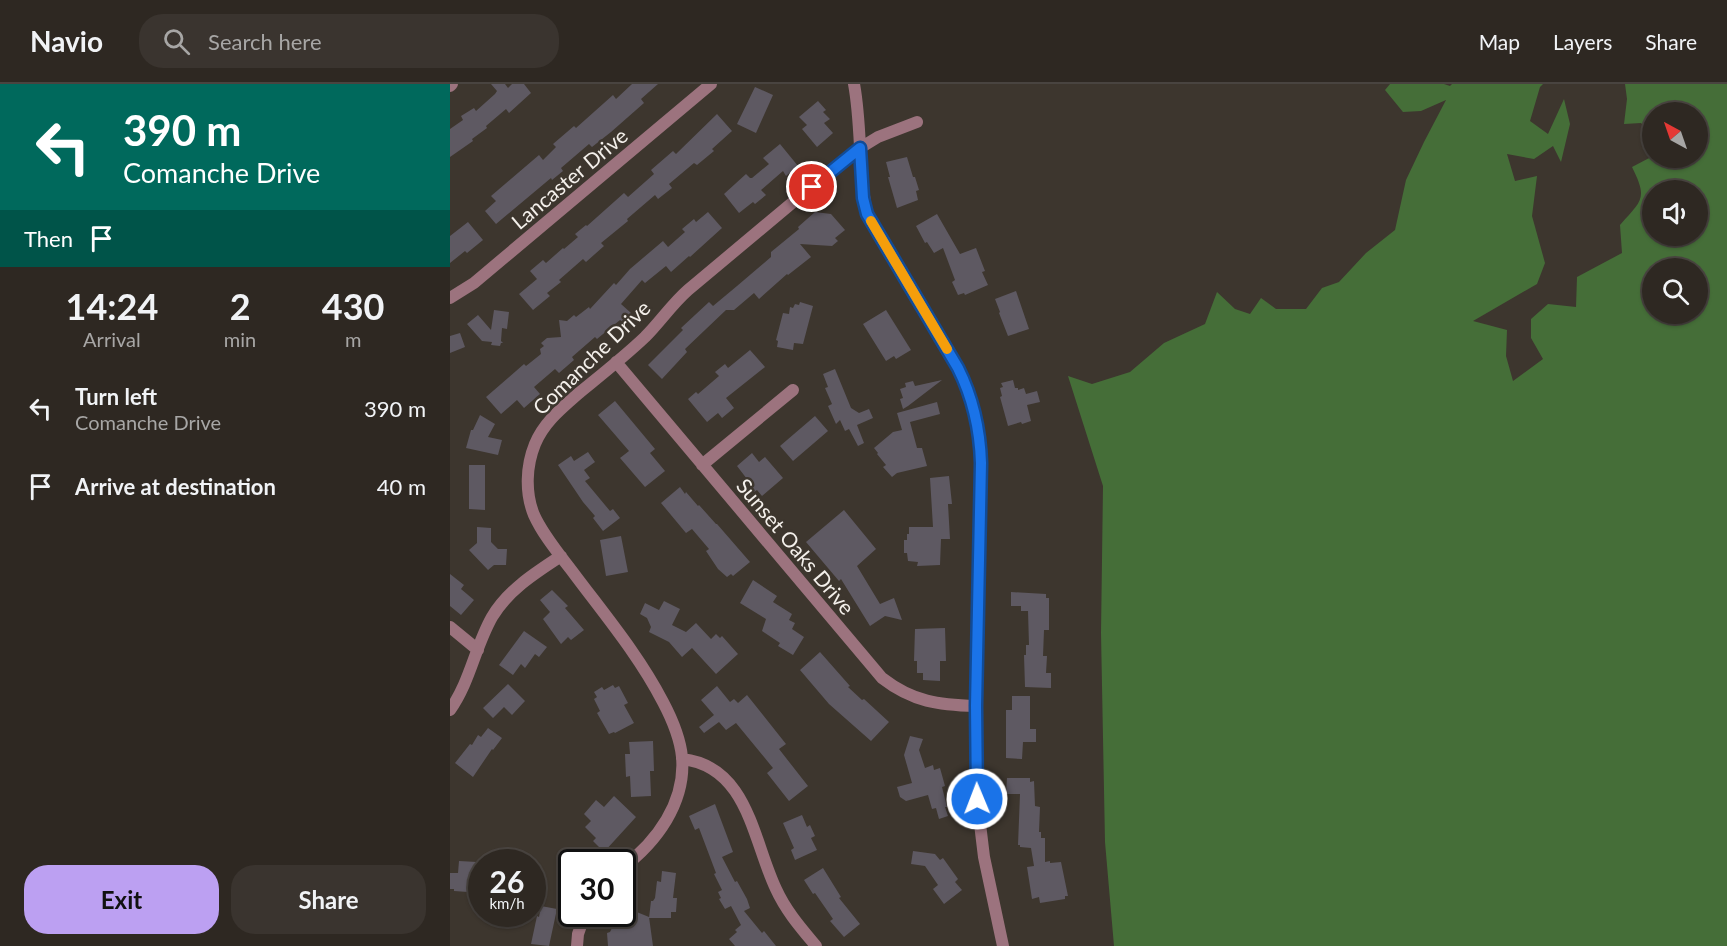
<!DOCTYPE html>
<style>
body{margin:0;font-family:Lato,sans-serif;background:#3a342f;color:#f1f3f6;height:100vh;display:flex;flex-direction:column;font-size:22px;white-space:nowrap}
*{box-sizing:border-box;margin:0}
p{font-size:20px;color:#a7a6a5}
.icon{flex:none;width:33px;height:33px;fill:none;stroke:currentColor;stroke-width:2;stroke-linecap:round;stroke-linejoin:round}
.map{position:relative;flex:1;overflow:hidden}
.panel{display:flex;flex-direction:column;background:#2e2822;width:450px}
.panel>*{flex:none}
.guide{background:#00695c;color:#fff;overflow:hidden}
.needle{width:39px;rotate:320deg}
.controls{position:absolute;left:1192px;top:18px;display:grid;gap:12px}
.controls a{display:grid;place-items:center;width:66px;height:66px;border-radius:50%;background:#2e2822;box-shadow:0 2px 4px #0004,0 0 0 2px #494440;font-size:30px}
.speed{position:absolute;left:18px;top:765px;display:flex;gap:12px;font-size:30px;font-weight:700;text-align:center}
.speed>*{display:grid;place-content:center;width:78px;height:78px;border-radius:50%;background:#2e2822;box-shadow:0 2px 4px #0004,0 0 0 2px #494440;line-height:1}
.speed small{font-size:15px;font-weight:400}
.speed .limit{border:3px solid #111;border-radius:9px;background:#fff;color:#111}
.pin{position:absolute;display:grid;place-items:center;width:51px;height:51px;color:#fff;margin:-26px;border:3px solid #fff;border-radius:50%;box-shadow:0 2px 6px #0007}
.me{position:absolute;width:66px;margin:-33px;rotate:359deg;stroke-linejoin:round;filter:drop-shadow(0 0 4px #0008)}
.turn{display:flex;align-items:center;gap:21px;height:126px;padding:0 24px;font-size:27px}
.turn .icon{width:78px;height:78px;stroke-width:2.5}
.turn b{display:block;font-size:42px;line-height:51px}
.then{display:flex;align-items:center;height:57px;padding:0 24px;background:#0003;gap:12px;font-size:22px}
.eta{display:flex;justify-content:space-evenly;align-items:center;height:102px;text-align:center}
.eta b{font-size:36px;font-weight:700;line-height:42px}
.primary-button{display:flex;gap:12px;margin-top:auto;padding:12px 24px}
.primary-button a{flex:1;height:69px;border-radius:24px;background:#bca0f2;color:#111;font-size:24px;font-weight:700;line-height:69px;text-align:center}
.primary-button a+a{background:#3a342f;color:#f1f3f6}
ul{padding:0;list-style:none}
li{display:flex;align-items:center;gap:18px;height:78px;padding:0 24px}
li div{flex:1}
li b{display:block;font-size:22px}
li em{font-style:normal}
header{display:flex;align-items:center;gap:36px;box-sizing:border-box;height:84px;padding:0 30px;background:#2e2822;border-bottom:2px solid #494440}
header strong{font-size:28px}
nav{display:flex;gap:33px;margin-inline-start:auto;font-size:21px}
.search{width:420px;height:54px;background:#3a342f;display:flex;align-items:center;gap:15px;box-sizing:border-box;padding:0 21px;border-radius:24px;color:#a7a6a5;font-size:22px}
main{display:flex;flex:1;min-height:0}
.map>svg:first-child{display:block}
</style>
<header>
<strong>Navio</strong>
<div class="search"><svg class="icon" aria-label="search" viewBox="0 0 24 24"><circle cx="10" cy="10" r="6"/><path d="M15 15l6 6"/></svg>Search here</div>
<nav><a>Map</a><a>Layers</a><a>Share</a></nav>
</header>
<main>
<section class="panel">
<div class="guide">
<div class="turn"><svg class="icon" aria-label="left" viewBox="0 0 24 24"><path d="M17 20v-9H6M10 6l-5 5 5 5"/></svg><div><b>390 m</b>Comanche Drive</div></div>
<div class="then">Then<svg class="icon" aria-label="arrive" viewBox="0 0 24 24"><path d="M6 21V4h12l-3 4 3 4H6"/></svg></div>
</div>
<div class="eta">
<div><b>14:24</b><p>Arrival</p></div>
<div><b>2</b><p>min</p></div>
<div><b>430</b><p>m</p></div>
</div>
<ul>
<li><svg class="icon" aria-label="left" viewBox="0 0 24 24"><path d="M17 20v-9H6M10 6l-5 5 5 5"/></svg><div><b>Turn left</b><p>Comanche Drive</p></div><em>390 m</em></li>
<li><svg class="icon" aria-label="arrive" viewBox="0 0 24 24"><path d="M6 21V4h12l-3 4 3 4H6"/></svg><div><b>Arrive at destination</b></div><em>40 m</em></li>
</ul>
<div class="primary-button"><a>Exit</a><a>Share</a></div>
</section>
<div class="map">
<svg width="1277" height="862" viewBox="0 0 1277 862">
<rect width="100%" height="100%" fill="#3d362e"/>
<!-- green -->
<path fill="#456e38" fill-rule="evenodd" d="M940,0h54l6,2 2,-2h91l-3,3 -10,34 18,13 16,-35 6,25 -9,38 -8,-16 -19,13 -27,-5 8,27 22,-5 -5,40 13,47 -8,21 -64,37 34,9 -1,26 7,25 30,-22 -12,-21v-19l17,-15 28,3 1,-30 45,-24 -2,-28c22,-25 28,-26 12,-58l21,-11 45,2v-46h-45v25l-12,-14 -17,1 3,-25 -2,-15h102v862h-613l-9,-104 -4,-209 2,-147 -35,-110 24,8 38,-12 34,-29 41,-19 12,-32 18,17 15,5 11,-16 15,11h30l16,-21 17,-6 27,-29 29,-23 11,-50 18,-38 22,-42 -25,11 -18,1 -18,-22zM1203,106h45v46h-45zM1203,184h45v46h-45z"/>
<!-- building -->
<path fill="#5e5962" d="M41,0h14l3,4 4,-4h12l7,9 -22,20 -3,-4 -20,17 1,2 -15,11 1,2 -23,16v-28l13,-9 -2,-4 13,-8 2,3 19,-17 2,-3z
M182,0h26l-17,15 3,4 -33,29 -19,15 -3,-3 -28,24 2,3 -11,9 -1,-2 -55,46 -11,-13 11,-10 -5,-5 48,-41 4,5 13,-13 -3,-3 21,-18 2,2 37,-33 3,4z
M305,3l18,8 -17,38 -19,-9z
M368,17l8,9 -3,2 7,7 -6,4 9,10 -16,14 -15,-18 5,-4 -8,-8z
M267,30l15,17 -20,18 2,2 -17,14 -3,-2 -25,21 3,4 -14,11 -3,-4 -28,24 1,2 -27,22 3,3 -18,16 -3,-3 -24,21 2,2 -14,11 3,3 -17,14 -14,-16 18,-15 -7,-8 13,-11 3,3 17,-15 1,1 14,-12 -3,-3 11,-9 1,1 37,-33 4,4 26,-23 -3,-4 22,-19 3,3z
M330,60l18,22 -12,10 -3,-5 -22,19 5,5 -11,9 -2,-2 -14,11 -15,-19 22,-20 4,4h2l17,-14 -6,-6z
M457,73l6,20h2l4,13 -3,1 2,9 -21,8 -9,-31h2l-4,-15z
M258,128l14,16 -32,29 -1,-1 -18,16 -5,-6 -21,17 -3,-3 -21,24 10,9 -8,9 -3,-2 -23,19 -2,-2 -23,20 2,3 -15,13 -4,-4 -21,18 6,7 -16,14 -7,-8 -16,14 -15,-17 38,-33 2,2 15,-12 -1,-5 4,-3 -3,-3 6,-5 14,-1 -2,-17 8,1 7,-6 2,2 13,-10 1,2 24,-26 2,2 14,-16 33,-28 5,6 17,-15 -3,-3 12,-10 2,3z
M365,128l16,2 14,16 -10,8 3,3 -6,5 -32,-2 11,13 -23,18 -1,-1 -28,25 -5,-6 -20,17h-8l-41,39 2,3 -25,27 -14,-14 35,-35 -2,-2 28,-26 4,4 24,-20 34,-29v-5l28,-23 -1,-2z
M487,130l23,40 16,-6 9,23 -3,1 6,13 -23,10 -1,-2 -6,2 -6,-13 3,-2 -12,-32 -9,5 -7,-11 -2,1 -9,-17z
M18,138l15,18 -16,13 -2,-2 -15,12v-27z
M566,207l13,38 -21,7 -9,-23 1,-1 -5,-13z
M350,218l13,4 -10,38 -9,-1 -1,7 -16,-3 1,-6 -2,-1 7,-27 6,1 1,-7 3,1 2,-4 4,1z
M44,226l15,2 -2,17 -5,-1 -1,13 2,2h-2l-1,3 -9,-1 1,-3 -10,-1 -15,-17 11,-9 13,15z
M436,226l25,40 -15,9 -2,-3 -8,5 -23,-37z
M10,249l5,14 -15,6v-17z
M300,266l15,17 -39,31 8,10 -12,10 -4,-5 -11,9 -19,-23 8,-7 2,2 21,-18 -4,-4 10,-8 3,4z
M385,285l16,39 8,5 10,-4 4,9 -16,7 7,18 -6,3 -9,-17 -4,2 -5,-11 -4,4 -8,-18 4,-2 -7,-16 3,-1 -5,-13z
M492,296l-34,26 -5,3 -3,-10 3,-1 -3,-9 6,-2 -1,-4 8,-2 2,5z
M563,296l2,8h3v2l6,-2 2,6 11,-3 3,11 -13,3 4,16 -9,3 -1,-2 -13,4 -8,-29 2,-1 -2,-8 3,-1 -2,-4z
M165,317l40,48 -5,4 15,18 -20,16 -25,-29 9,-7 -31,-36z
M487,318l3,12 -30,8 7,26h5l5,18 -30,7 -5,4 -9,-10 3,-2 -9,-11 1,-1 -4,-5 19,-16 9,-2 -5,-17z
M30,331l15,9 -7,13 14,3 -4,15 -32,-7 5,-18h2z
M365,332l13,15 -35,30 -13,-15z
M138,368l7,10 -11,8 6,8 -5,3 25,30 3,-2 7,9 -17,13 -10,-13 2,-2 -12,-14 -25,-37 13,-9 3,5z
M302,369l7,9 6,-5 18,21 -21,18 -5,-6 -3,2 -10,-11 3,-2 -10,-13z
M19,381h16v45l-16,-1z
M499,392l3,28h-4l2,35h-9l-1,26 -23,1 1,-4 -10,-1 -1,-8h-3v-13h3v-6h2v-7h24l-3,-49z
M230,403l5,7 1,-2 12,14 1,-1 17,19h1l33,38 -17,14 -2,-2 -4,3 -9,-8 -12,-18 3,-2 -17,-20 -6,4 -25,-30z
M394,426l32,39 -19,17 23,38 14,-6 8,22 -17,-4 -15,10 -29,-47 -2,2 -33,-39z
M27,443l14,1v14l7,7h9l-1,16h-12l-6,5 -19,-20 8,-7z
M171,452l7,36 -22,4 -6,-36z
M0,490l14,11 -3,4 13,11 -13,15 -11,-9z
M303,496l24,16 -4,6 19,12 -3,6 6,3 -3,6 12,8 -11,18 -15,-9 2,-3 -18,-12 4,-12 -26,-16z
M102,506l16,16 -3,2 19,22 -13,10 -3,-3 -7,7 -18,-25 7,-7 -10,-12z
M561,508l35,2v4h3v32h-5l-1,26h4l-1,17h5v15l-26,-1 -1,-32h2v-10h3l-1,-34h-7v-5h-10z
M214,517l16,8 -8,16 14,7 10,-9 15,16 5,-5 4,4 2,-2 16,18 -22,20 -24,-26 -10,9 -13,-15 -20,-10 2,-5 -4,-9 -7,-4 5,-11 14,7z
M495,544l1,33h-6v20l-17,-1v-7h-6v-12h-3l1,-32z
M74,547l23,16 -8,10 -4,-3 -10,14 -4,-4 -8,11 -14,-10z
M370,568l30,34 -2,1 14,13 2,-1 25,23 -18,19 -42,-37 -29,-34z
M58,600l17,17 -13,14 -8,-8 -11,11 -10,-10z
M163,601l2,3 4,-2 9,17 -4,2 10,18 -19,10 -1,-1 -5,2 -12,-21 3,-2 -6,-12 3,-2 -3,-5 8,-5 2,3z
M267,602l13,16 4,-3 4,4 9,-8 39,49 -7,5 29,37 -19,15 -22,-28 6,-5 -37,-45 -10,7 -7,-8 -15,11 -5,-6 15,-12 -13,-15z
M562,612h18v33h6v13h-13l-1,17 -16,-1v-48h6z
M38,644l14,10 -9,12 -1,-1 -19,28 -18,-14 15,-19 2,1 6,-10 3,2z
M460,652l13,3 -4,11 6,18 8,-3 1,5 6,-2 5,18 -3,1 5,20h-2l3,9 -9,3 -3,-11 -4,1 -4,-14 -22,6 -6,-4 -3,-10 15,-4 -8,-28z
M203,657l1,30h-4l1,25 -20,1 -1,-21 -4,1 -1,-23h5l-1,-12z
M557,694h23v4l4,-1 1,25 5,1 -1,25h2v6h4v24l5,-1v2l11,-1 7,34h-3v3l-25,4 -1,-6 -7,2 -5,-32 7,-1 -3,-18 -11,-1v-2h-2l2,-51h-14z
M164,712l22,21 -32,35 -11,-11 3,-3 -11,-11 6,-6 -7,-7 12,-14 8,7z
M265,720l18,48 -11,5 13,25 2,-1 10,18 3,9 -6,3 18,22 2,-2 12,15h-41l-6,-7 8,-7 -2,-2 6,-5 -10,-19 -6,3 -6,-10 2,-1 -3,-6 4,-2 -8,-16 2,-1 -17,-45 -4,2 -6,-14z
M352,731l5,12 3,-2 5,11 -4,2 6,12 -22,10 -4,-10 3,-2 -11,-25z
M463,767l22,3 5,6 3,-2 15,21 -3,3 7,8 -18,14 -11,-15 5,-4 -13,-19 -14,-2z
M9,777l18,1 -1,13h-7l-1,17 -14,-1v-2h-4v-16h8z
M373,784l18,29 -2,1 21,26 -16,13 -14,-16 3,-2 -18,-26 -2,1 -9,-14z
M212,787l14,2 -3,25h4l-1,14h-5v6h-22l2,-17h2l2,-3 2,-17 4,1z
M91,822l16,3 -8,37 -18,-2 6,-28 2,1z
M172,822l27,11 4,29h-45l-1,-13 3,-1 9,-18h3z"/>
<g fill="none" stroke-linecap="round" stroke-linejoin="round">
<!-- street -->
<path stroke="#9c737e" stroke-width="12" d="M404,0c8,43 4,87 13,130l91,154c15,30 23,62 23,95l-5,243 1,93 7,58 19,89
M0,2l2,-2
M0,214l24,-15 237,-199
M166,278l266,316c31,24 57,27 94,28
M252,381l91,-75
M0,543l28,23
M0,626c20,-28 25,-63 42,-93 16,-27 43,-44 69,-61
M232,675c66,7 71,82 94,130 10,22 25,39 40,57
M172,784c35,-26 64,-66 60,-111 -2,-20 -10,-38 -19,-55 -25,-48 -59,-88 -91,-131 -13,-17 -29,-36 -38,-56 -9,-22 -8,-49 1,-71 9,-22 27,-36 44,-51 22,-18 45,-36 66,-56 15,-15 27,-33 43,-47l141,-118 31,-24 18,-11 39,-15
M127,862l1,-12 7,-20"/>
</g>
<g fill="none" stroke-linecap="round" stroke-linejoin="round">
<defs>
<path id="route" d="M362,103l48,-39 3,50 4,16 91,154c15,30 22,62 23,95l-5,243 1,93"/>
</defs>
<!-- route casing -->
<use href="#route" stroke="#114b97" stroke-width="15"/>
<!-- route -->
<use href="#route" stroke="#1a73e8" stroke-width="10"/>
<!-- slow -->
<path stroke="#f59e0b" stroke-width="10" d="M421,137l76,128"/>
</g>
<g text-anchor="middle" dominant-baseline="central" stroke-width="5" stroke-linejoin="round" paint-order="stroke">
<!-- street labels -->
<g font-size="21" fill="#f4f0eb" stroke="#3d362e">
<text transform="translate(119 94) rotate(-40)">Lancaster Drive</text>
<text transform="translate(141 273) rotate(-44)">Comanche Drive</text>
<text transform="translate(346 462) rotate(50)">Sunset Oaks Drive</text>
</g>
</g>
</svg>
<div class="controls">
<a><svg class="needle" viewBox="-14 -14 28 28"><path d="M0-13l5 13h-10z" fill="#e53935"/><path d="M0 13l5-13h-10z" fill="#a7a6a5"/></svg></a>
<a><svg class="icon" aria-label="sound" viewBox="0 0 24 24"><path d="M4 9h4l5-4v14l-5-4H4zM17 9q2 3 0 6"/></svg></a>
<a><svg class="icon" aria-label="search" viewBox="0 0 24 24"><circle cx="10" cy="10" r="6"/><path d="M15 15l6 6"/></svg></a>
</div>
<div class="speed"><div>26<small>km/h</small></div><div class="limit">30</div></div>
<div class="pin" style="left:362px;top:103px;background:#d93025"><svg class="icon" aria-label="arrive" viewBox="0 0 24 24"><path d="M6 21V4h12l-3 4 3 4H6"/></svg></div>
<svg class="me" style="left:527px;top:715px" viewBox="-20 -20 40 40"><circle r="17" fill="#1a73e8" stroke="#fff" stroke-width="3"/><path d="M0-11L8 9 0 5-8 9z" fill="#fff"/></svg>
</div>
</main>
